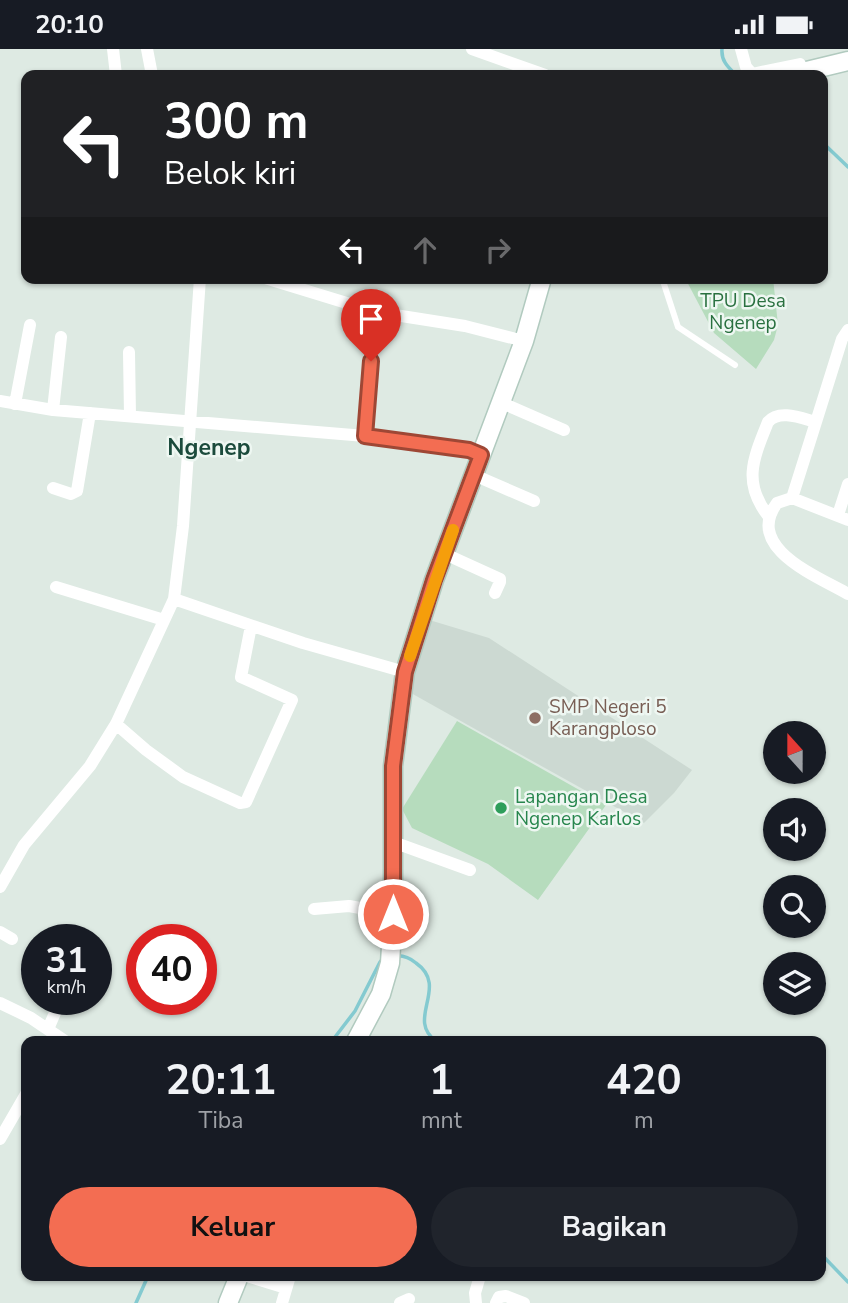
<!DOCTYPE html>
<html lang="id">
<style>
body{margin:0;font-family:"Nunito Sans",sans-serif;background:#20242c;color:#f1f3f6;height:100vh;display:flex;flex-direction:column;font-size:26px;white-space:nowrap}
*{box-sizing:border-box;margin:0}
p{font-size:23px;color:#9ea1a6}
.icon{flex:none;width:38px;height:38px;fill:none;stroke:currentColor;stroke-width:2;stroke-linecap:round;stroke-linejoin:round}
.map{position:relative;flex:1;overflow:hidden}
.drawer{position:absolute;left:21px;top:987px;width:805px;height:245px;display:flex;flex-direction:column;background:#171b24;border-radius:14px;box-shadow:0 2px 5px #0004}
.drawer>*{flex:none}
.banner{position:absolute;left:21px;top:21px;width:807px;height:214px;border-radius:14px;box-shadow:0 2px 5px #0004;background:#202124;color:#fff;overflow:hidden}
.needle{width:46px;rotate:339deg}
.controls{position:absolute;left:763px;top:672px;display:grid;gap:14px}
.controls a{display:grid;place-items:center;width:63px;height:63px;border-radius:50%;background:#171b24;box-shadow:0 2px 5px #0004;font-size:35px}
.speed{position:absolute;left:21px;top:875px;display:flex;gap:14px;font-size:35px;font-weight:700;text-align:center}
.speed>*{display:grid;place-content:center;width:91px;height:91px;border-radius:50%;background:#171b24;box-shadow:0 2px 5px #0004;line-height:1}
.speed small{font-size:18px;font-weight:400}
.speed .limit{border:10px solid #d22;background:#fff;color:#111}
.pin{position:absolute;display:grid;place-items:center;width:60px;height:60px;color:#fff;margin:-72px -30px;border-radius:50% 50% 50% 0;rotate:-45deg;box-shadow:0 0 7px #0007}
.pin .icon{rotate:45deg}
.me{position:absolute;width:77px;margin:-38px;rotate:0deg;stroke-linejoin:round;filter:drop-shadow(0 0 5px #0008)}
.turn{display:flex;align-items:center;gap:24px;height:147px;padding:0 28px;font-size:32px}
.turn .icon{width:91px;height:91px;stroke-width:2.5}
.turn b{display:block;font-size:49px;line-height:60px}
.lanes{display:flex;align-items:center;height:66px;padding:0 28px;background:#0003;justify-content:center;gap:35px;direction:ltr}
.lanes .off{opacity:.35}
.eta{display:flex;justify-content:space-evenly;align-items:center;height:119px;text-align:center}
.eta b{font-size:42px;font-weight:700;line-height:49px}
.action{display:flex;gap:14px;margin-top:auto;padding:14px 28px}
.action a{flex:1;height:80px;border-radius:42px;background:#f36d52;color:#111;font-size:28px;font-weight:700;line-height:80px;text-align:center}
.action a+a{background:#20242c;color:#f1f3f6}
.status{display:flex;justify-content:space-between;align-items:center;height:49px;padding:0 35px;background:#171b24;direction:ltr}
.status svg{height:19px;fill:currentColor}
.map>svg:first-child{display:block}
</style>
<div class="status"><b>20:10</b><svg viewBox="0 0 49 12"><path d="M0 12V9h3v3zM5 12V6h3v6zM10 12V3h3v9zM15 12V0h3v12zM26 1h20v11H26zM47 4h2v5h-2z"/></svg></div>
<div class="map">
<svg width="848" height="1254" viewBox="0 0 848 1254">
<rect width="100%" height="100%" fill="#deeae3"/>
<!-- built -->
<path fill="#ccd9d2" d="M426,570l63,19 203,132 -18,23 -30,30 -144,-80 -89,-50z"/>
<!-- green -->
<path fill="#b6dcbd" d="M685,229h88l5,47 -4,15 -18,29 -42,-36z
M457,672l149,84 -68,95 -50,-36 -76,-36 -10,-19z"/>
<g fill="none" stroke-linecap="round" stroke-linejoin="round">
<!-- stream -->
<path stroke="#84cad0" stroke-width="3.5" d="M722,0c-1,12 6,18 14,26
M822,93l26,25
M395,907c8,-1 15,2 21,7 34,24 -11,56 20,78
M332,992l23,-30 25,-49 4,-5
M821,1205l27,28
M136,1254l12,-27"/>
<defs>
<path id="secondary" d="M790,26l58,-14
M356,992l25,-47 9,-31 3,-49v-148l12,-94 29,-92 90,-239 18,-63
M228,1254l11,-27"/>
</defs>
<!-- secondary casing -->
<use href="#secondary" stroke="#b1cabf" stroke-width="21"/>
<!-- lane -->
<path stroke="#fff" stroke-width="6" d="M662,229l16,49 57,38"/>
<!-- street -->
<path stroke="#fff" stroke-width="12" d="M113,0l3,26
M147,0l5,26
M472,0l73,26
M741,0l5,18 7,8
M752,25l48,-10
M265,229l111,34 89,14 59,15
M129,303l1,64
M0,352l53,9 312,26 104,14 12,5
M502,354l62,27
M15,355l15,-79
M53,361l8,-73
M365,387l11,-124
M474,426l60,26
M53,439l18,6 6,-3 13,-78
M792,449l24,-76
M838,466l10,-31
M769,468c-27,-34 -16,-58 -1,-95 11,-13 33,-4 48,0l26,-83 6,-9
M848,471l-56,-22 -15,5c-33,45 40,73 71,91
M445,505l55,25v3l-5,11
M56,538l108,33
M174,550l129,44 102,29
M116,675l30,26 37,27 57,26 6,-1 46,-102 -51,-23 10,-51
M393,793l77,28
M0,838l24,-42 66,-79 26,-42 58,-125 9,-73 17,-248
M314,860l35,-3 44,8
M0,883l12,7
M0,954l31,15 34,23
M48,980l13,-30
M0,1090l26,-45
M247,1227l39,12
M282,1254l8,-27
M400,1254l9,-4
M476,1254l-1,-10 5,-17
M496,1254l3,-6 7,-1 18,7"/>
<!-- secondary -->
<use href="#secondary" stroke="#fff" stroke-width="18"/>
</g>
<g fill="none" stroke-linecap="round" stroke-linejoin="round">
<defs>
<path id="route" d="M371,312l-6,75 104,14 12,5 -47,125 -29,92 -12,94v148"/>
</defs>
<!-- route casing -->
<use href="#route" stroke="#9e4735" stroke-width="18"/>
<!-- route -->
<use href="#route" stroke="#f36d52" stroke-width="12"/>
<!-- slow -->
<path stroke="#f59e0b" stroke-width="12" d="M410,607l43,-126"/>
</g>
<!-- markers -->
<circle fill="#8d6e63" stroke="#eef7f2" stroke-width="2.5" cx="535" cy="669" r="7"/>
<circle fill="#2e9e5b" stroke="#eef7f2" stroke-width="2.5" cx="501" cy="759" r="7"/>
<g text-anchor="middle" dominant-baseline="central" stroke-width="5" stroke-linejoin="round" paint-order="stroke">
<!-- park labels -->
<g font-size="19" fill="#29703f" stroke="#eef7f2">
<text x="743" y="252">TPU Desa<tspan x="743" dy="22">Ngenep</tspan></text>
</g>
<!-- education labels -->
<g font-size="19" fill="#785e54" stroke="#eef7f2" text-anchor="start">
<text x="549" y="658">SMP Negeri 5<tspan x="549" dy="22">Karangploso</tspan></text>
</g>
<!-- leisure labels -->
<g font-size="19" fill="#27864d" stroke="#eef7f2" text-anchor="start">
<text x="515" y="748">Lapangan Desa<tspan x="515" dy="22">Ngenep Karlos</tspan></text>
</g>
<!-- quarter labels -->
<g font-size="23" font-weight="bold" fill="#1b4b3c" stroke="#eef7f2">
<text x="209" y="398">Ngenep</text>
</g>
</g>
</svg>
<div class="controls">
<a><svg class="needle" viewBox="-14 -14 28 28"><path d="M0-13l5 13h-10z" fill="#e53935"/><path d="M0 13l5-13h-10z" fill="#9ea1a6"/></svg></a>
<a><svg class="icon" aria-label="sound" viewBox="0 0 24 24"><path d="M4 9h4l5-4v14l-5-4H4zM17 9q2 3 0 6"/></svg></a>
<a><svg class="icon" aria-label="search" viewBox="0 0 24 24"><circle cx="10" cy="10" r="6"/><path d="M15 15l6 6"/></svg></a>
<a><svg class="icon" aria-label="layers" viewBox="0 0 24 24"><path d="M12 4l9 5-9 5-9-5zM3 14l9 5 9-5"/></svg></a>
</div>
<div class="speed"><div>31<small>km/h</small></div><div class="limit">40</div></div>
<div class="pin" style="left:371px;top:312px;background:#d93025"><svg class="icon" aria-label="arrive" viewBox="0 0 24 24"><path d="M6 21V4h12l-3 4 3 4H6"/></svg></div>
<svg class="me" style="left:393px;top:865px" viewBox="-20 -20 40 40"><circle r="17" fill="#f36d52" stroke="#fff" stroke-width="3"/><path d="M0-11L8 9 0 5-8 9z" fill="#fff"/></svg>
<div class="banner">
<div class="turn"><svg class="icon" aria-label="left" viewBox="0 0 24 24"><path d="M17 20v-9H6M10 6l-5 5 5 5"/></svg><div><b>300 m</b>Belok kiri</div></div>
<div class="lanes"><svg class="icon" aria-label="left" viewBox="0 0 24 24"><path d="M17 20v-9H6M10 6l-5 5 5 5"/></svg><svg class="icon off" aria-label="ahead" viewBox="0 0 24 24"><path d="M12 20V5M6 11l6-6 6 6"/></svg><svg class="icon off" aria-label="right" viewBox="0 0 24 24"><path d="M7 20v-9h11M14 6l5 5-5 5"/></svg></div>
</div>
<section class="drawer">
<div class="eta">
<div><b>20:11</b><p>Tiba</p></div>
<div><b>1</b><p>mnt</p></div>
<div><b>420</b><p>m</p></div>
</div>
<div class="action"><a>Keluar</a><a>Bagikan</a></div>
</section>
</div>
